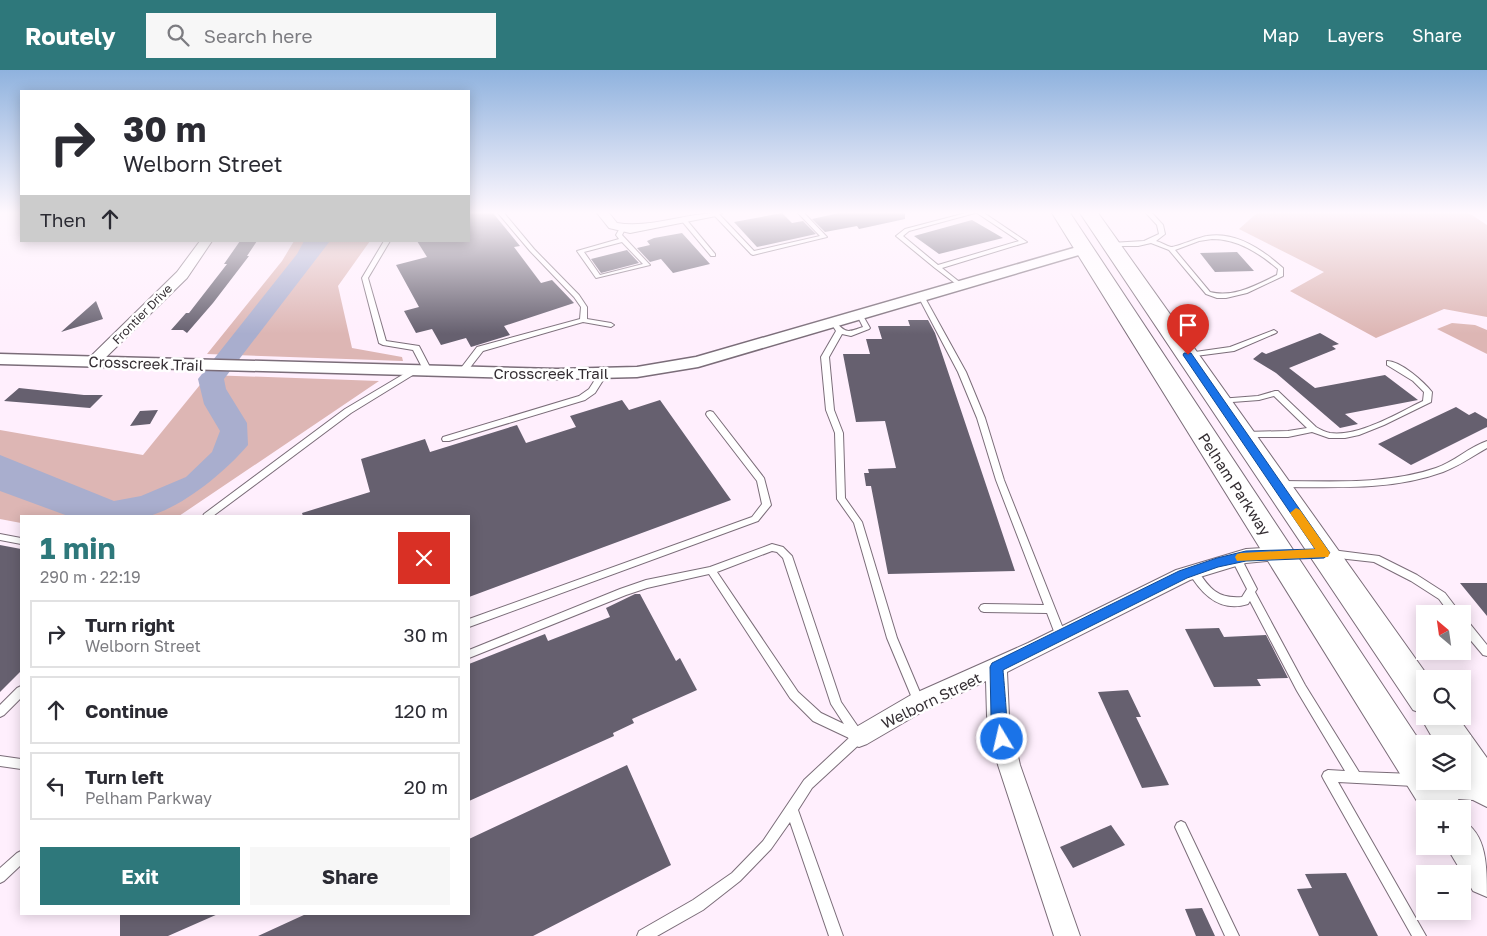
<!DOCTYPE html>
<meta charset="utf-8">
<style>
body{margin:0;font-family:"Golos Text",sans-serif;background:#f7f7f7;color:#2b2b33;height:100vh;display:flex;flex-direction:column;font-size:19px;white-space:nowrap}
*{box-sizing:border-box;margin:0}
p{font-size:16px;color:#7c7c81}
.icon{flex:none;width:28px;height:28px;fill:none;stroke:currentColor;stroke-width:2;stroke-linecap:round;stroke-linejoin:round}
.map{position:relative;flex:1;overflow:hidden}
.panel{position:absolute;left:20px;top:445px;width:450px;height:400px;display:flex;flex-direction:column;background:#fff;border-radius:0px;box-shadow:0 2px 12px #0003}
.panel>*{flex:none}
.hud{position:absolute;left:20px;top:20px;width:450px;height:152px;border-radius:0px;box-shadow:0 2px 12px #0003;background:#fff;color:#2b2b33;overflow:hidden}
.needle{width:32px;rotate:331deg}
.tools{position:absolute;left:1416px;top:535px;display:grid;gap:10px}
.tools a{display:grid;place-items:center;width:55px;height:55px;border-radius:0px;background:#fff;box-shadow:0 2px 12px #0003;font-size:25px}
.pin{position:absolute;display:grid;place-items:center;width:42px;height:42px;color:#fff;margin:-51px -21px;border-radius:50% 50% 50% 0;rotate:-45deg;box-shadow:0 0 5px #0007}
.pin .icon{rotate:45deg}
.me{position:absolute;width:55px;margin:-28px;rotate:351deg;stroke-linejoin:round;filter:drop-shadow(0 0 4px #0008)}
.turn{display:flex;align-items:center;gap:18px;height:105px;padding:0 20px;font-size:22px}
.turn .icon{width:65px;height:65px;stroke-width:2.5}
.turn b{display:block;font-size:35px;line-height:42px}
.then{display:flex;align-items:center;height:48px;padding:0 20px;background:#0003;gap:10px;font-size:19px}
.round{display:grid;place-items:center;flex:none;width:52px;height:52px;border-radius:0px;background:#f7f7f7}
.headline{display:flex;align-items:center;justify-content:space-between;height:85px;padding:0 20px}
h1{font-size:30px;font-weight:700;line-height:38px;color:#2e787b}
.action{display:flex;gap:10px;margin-top:auto;padding:10px 20px}
.action a{flex:1;height:58px;border-radius:0px;background:#2e787b;color:#fff;font-size:20px;font-weight:700;line-height:58px;text-align:center}
.action a+a{background:#f7f7f7;color:#2b2b33}
ul{padding:0;list-style:none}
li{display:flex;align-items:center;gap:15px;height:68px;margin:0 10px 8px;padding:0 10px;border:2px solid #e1e1e2;border-radius:0px}
li div{flex:1}
li b{display:block;font-size:19px}
li em{font-style:normal}
header{display:flex;align-items:center;gap:30px;box-sizing:border-box;height:70px;padding:0 25px;background:#2e787b;color:#fff}
header strong{font-size:24px}
nav{display:flex;gap:28px;margin-inline-start:auto;font-size:18px}
.search{width:350px;height:45px;background:#f7f7f7;display:flex;align-items:center;gap:12px;box-sizing:border-box;padding:0 18px;border-radius:0px;color:#7c7c81;font-size:19px}
.map>svg:first-child{display:block}
</style>
<header>
<strong>Routely</strong>
<div class="search"><svg class="icon" aria-label="search" viewBox="0 0 24 24"><circle cx="10" cy="10" r="6"/><path d="M15 15l6 6"/></svg>Search here</div>
<nav><a>Map</a><a>Layers</a><a>Share</a></nav>
</header>
<div class="map">
<svg width="1487" height="866" viewBox="0 0 1487 866">
<rect width="100%" height="100%" fill="#ffeffd"/>
<!-- forest -->
<path fill="#ddb6b4" d="M1257,143h212l18,12v92l-43,-8 -68,29 -86,-47 34,-19 -85,-43z
M294,171h76l-32,45 14,62 50,9 1,4 -196,-7 75,-93z
M1452,253l23,2 12,5v24l-50,-25z
M208,305l171,6 -200,135h-158v7l-21,-4v-89l143,25z"/>
<!-- water -->
<path fill="#a9aece" d="M304,171h26l-106,138 2,10 21,34 1,22c-24,28 -64,61 -99,71h-81l-68,-25v-36l114,46 27,-5 45,-19 26,-25 8,-21 -16,-27 -6,-25 99,-125z"/>
<!-- building -->
<path fill="#66606f" d="M469,143h24l27,33 -6,1 27,36 11,-3 22,23 -70,23 6,9 -39,12 -5,-9 -25,7 -9,-16 -16,4 -12,-22 15,-4 -23,-42 31,-8 -10,-16h52z
M782,143l10,10 11,-2 13,13 -59,13 -23,-25z
M839,143h66v6l-46,10 -2,-3 -32,6 -13,-13z
M972,150l31,18 -64,16 -25,-18z
M682,163l28,31 -37,9 -12,-14 -11,3 -13,-14 13,-3 -3,-4 7,-3z
M240,171h17l-10,15h2l-36,47 -26,30 -4,-3h-12l15,-17h3l38,-49h-3z
M627,180l12,13 -38,10 -10,-14z
M1237,182l17,19 -39,1 -15,-19z
M96,231l7,18 -42,13z
M908,250h20l7,13 80,238 -127,3 -17,-88h-5l-2,-13h5l-1,-4 28,-1 -11,-47 -29,1 -13,-68h27l-4,-15h16l-4,-13h32z
M1320,263l19,11 -7,2 4,3 -47,19 26,20 70,-13 33,25 -73,14 13,10 -18,4 -64,-55 -23,-14 9,-7 4,2z
M19,318l65,7h19l-13,13 -86,-7z
M622,330l7,10 31,-10 71,100 -262,97v-81h-166l-1,-3 68,-21 -9,-33 64,-20 5,13 87,-27 9,18 50,-16 -6,-11z
M1456,337l13,8 6,-3 12,7v8l-76,38 -33,-21z
M158,340l-8,14 -20,2 10,-15z
M0,475l21,4v122l-21,21z
M1460,513h27v33z
M635,524h5l36,67 4,-3 17,32 -65,29 2,4 -21,10 1,3 -145,65v-137l76,-30 3,7 62,-24 -4,-9z
M1219,558l5,9 42,-2 22,43 -31,1 4,7 -47,1 -29,-58z
M1128,620l13,27h-5l33,68 -27,3 -44,-96z
M627,695l44,100 -138,71h-275l48,-22h163v-75z
M1111,755l14,20 -52,23 -13,-21z
M1346,803l32,63h-59l-22,-47 15,-1 -7,-14z
M1202,838l13,28h-19l-11,-27z
M120,844h98l-50,22h-48z"/>
<g fill="none" stroke-linecap="round" stroke-linejoin="round">
<defs>
<path id="service" d="M498,143h6l30,36 45,46 8,12v12l24,4 3,2 -3,2 -28,-5 -100,29 -18,23h-3l-4,-2 19,-25 103,-28 1,-12 -7,-10 -44,-46z
M712,143h6l36,38 66,-15 -22,-23h6l23,24 -74,18 -2,-1z
M966,143h9l-66,18 -6,5 35,29 81,-24 -42,-28h7l43,29 -85,26 20,16 1,1 -3,2 -25,-19 -39,-32 9,-7z
M1146,143h6l11,12 2,9 -9,7c5,1 10,5 15,6 6,0 28,-10 36,-11 29,-5 56,14 76,32v8l-36,17 -21,5h-9l-11,-4 -37,-44 -18,-7 -13,3h-29l-1,-1 3,-2 33,-2 15,-7 -2,-9zM1212,169c26,0 47,14 66,30l-1,6c-21,10 -43,23 -67,17l-35,-42 24,-9z
M681,148h4l30,36v2h-4l-30,-36z
M620,158h4l1,1 -3,6 28,30 -54,13 -19,-27 42,-12 -3,-4zM622,172l21,22 -43,11 -16,-23z
M384,171h6l-22,37 18,63 33,5 13,25 -1,2h-6l-12,-23 -30,-5 -4,-2 -17,-65z
M921,224l3,2 42,76 19,46 19,62 62,156 -1,3 -4,1 -4,-1 -10,-26 -63,-1 -3,-1 -2,-3 2,-3 3,-1 60,1 -48,-125 -19,-62 -19,-46 -40,-76z
M860,243l2,1 8,14 -1,1 -18,7 -9,-2 -13,23 5,53 9,23 2,65 17,24 35,116 27,64 -1,3 -4,2 -4,-2 -28,-67 -33,-115 -17,-24 -2,-66 -9,-23 -5,-53 15,-26 -5,-8 1,-1h4c10,12 13,10 27,5l-6,-12z
M1274,260l3,2 -1,1 -42,18 -46,6 -4,-2 4,-2 42,-6z
M1387,291c14,0 37,21 45,31l-1,10 -47,23 -25,10 -14,3h-16l-17,-6 -24,5h-46l-1,-2 1,-2 3,-1 43,-1 19,-3 -33,-32 -15,4 -40,3 -4,-2 4,-2 39,-3 17,-5h3l38,36c5,3 9,5 14,6 29,4 68,-20 93,-32l1,-9 -11,-11 -26,-16z
M414,298h6l1,2 -70,43 -138,103h-10l1,-2 141,-105z
M600,302h6l1,2 -12,19 -10,7 -136,41h-6l-1,-2 1,-2 136,-41 10,-7z
M710,341l3,1 51,66 7,27 -13,16 -289,106v-8l283,-102 10,-13 -5,-23 -50,-65 -1,-2 1,-2z
M1487,371v7c-14,8 -28,18 -44,24 -52,19 -109,15 -164,15l-4,-3 4,-3c52,0 107,4 157,-13 18,-6 33,-21 51,-27z
M0,464l21,4v6l-21,-4z
M772,474l11,3 9,9 49,146 24,35 -2,4 -51,47 -14,22 45,126h-14l-39,-114 -19,27 -31,32 -37,29 -46,26h-20l2,-5 54,-31 39,-27 31,-32 41,-61 45,-42 -36,-17 -23,-23 -81,-124 -62,14 -21,7 -157,63v-8l151,-61 26,-9 64,-13zM772,481l5,1 6,6 48,146 13,20 -23,-11 -23,-21 -81,-120z
M1332,480l47,6 38,19 28,18 16,21h-11l-11,-15 -28,-18 -37,-19 -45,-5 -2,-3 2,-3z
M1236,484l3,1 2,3 16,31 -2,3 50,93 54,87 55,2 4,2 2,4 -2,4 -4,2 -76,-4 88,154h-14l-88,-156 -2,-4 2,-4 4,-2 17,1 -48,-80 -47,-90 -2,3c-28,9 -47,-10 -60,-33l2,-3h6c13,20 21,31 46,29l5,-8 -16,-31 2,-3z
M1462,548l4,1 21,26v11l-4,-1 -21,-25z
M21,616v12l-17,17 -4,2v-12l17,-17z
M0,686l21,3v10l-21,-3z
M1181,751l4,2 54,113h-14l-50,-109 2,-4z
M21,781v14l-17,16 -4,2v-15l17,-15z"/>
<path id="minor" d="M597,143h12l8,10c33,6 70,-11 105,-10l-6,3 -86,17 -21,-5z
M200,171h12l-25,37 -88,86h-10l-2,-3 2,-3 88,-86z
M1280,477l7,2 2,5 -2,5 -41,4 -56,17 -183,92 2,44 11,49 60,171h-26l-56,-171 -11,-49 -1,-35 -59,28 -60,35 -8,3 -8,-3 -3,-7 3,-7 60,-35 117,-52 148,-73 70,-21z"/>
<path id="tertiary" d="M1084,175l5,1 2,3 -2,3 -391,115 -61,10 -80,2 -557,-15v-10l557,15 80,-2 59,-10z"/>
<path id="primary" d="M1052,143h18l355,536v32h37v-37h-26l-16,-28 1,-3 -8,-3 -333,-497h18l332,466h-5v37h32l30,42v49l-14,-7 -15,-1 4,10h-37v5z
M1462,750c25,14 25,46 25,77l-14,-6 -27,-45h16z"/>
</defs>
<!-- service casing -->
<use href="#service" stroke="#7b6d79" stroke-width="2"/>
<!-- minor casing -->
<use href="#minor" stroke="#7b6d79" stroke-width="2"/>
<!-- tertiary casing -->
<use href="#tertiary" stroke="#7b6d79" stroke-width="3"/>
<!-- primary casing -->
<use href="#primary" stroke="#7b6d79" stroke-width="2"/>
<!-- service -->
<use href="#service" fill="#fff" fill-rule="evenodd"/>
<!-- minor -->
<use href="#minor" fill="#fff" fill-rule="evenodd"/>
<!-- tertiary -->
<use href="#tertiary" fill="#fff" fill-rule="evenodd"/>
<!-- primary -->
<use href="#primary" fill="#fff" fill-rule="evenodd"/>
</g>
<!-- sky -->
<linearGradient id="sky" x2="0" y2="1"><stop stop-color="#8fb2de"/><stop offset="0.54" stop-color="#fff8fe"/><stop offset="1" stop-color="#fff8fe" stop-opacity="0"/></linearGradient>
<rect width="1487" height="264" fill="url(#sky)"/>
<!-- route -->
<path fill="#1a73e8" stroke="#114b97" d="M1184,283h7l139,200 -6,5 -78,3 -28,6 -31,11 -184,92c1,11 6,68 4,74l-5,1 -5,-1 -6,-28 -1,-49 2,-4 187,-92 38,-13 29,-7 69,-2 -132,-194z"/>
<!-- slow -->
<path fill="#f59e0b" d="M1296,438l4,2 28,40 2,3 -2,4 -91,4 -2,-4 2,-3 4,-1 74,-4 -25,-36z"/>
<g text-anchor="middle" dominant-baseline="central" stroke-width="5" stroke-linejoin="round" paint-order="stroke">
<!-- far-street labels -->
<g font-size="12" fill="#342e33" stroke="#fff">
<text transform="translate(142 244) rotate(-45)">Frontier Drive</text>
</g>
<!-- street labels -->
<g font-size="15" fill="#342e33" stroke="#fff">
<text transform="translate(146 293) rotate(2)">Crosscreek Trail</text>
<text x="551" y="303">Crosscreek Trail</text>
<text transform="translate(1235 414) rotate(57)">Pelham Parkway</text>
<text transform="translate(931 630) rotate(-26)">Welborn Street</text>
</g>
</g>
</svg>
<div class="tools">
<a><svg class="needle" viewBox="-14 -14 28 28"><path d="M0-13l5 13h-10z" fill="#e53935"/><path d="M0 13l5-13h-10z" fill="#7c7c81"/></svg></a>
<a><svg class="icon" aria-label="search" viewBox="0 0 24 24"><circle cx="10" cy="10" r="6"/><path d="M15 15l6 6"/></svg></a>
<a><svg class="icon" aria-label="layers" viewBox="0 0 24 24"><path d="M12 4l9 5-9 5-9-5zM3 14l9 5 9-5"/></svg></a>
<a>+</a>
<a>−</a>
</div>
<div class="pin" style="left:1188px;top:285px;background:#d93025"><svg class="icon" aria-label="arrive" viewBox="0 0 24 24"><path d="M6 21V4h12l-3 4 3 4H6"/></svg></div>
<svg class="me" style="left:1002px;top:669px" viewBox="-20 -20 40 40"><circle r="17" fill="#1a73e8" stroke="#fff" stroke-width="3"/><path d="M0-11L8 9 0 5-8 9z" fill="#fff"/></svg>
<div class="hud">
<div class="turn"><svg class="icon" aria-label="right" viewBox="0 0 24 24"><path d="M7 20v-9h11M14 6l5 5-5 5"/></svg><div><b>30 m</b>Welborn Street</div></div>
<div class="then">Then<svg class="icon" aria-label="ahead" viewBox="0 0 24 24"><path d="M12 20V5M6 11l6-6 6 6"/></svg></div>
</div>
<section class="panel">
<div class="headline"><div><h1>1 min</h1><p>290 m · 22:19</p></div><a class="round" style="background:#d93025;color:#fff"><svg class="icon" aria-label="close" viewBox="0 0 24 24"><path d="M6 6l12 12M18 6L6 18"/></svg></a></div>
<ul>
<li><svg class="icon" aria-label="right" viewBox="0 0 24 24"><path d="M7 20v-9h11M14 6l5 5-5 5"/></svg><div><b>Turn right</b><p>Welborn Street</p></div><em>30 m</em></li>
<li><svg class="icon" aria-label="ahead" viewBox="0 0 24 24"><path d="M12 20V5M6 11l6-6 6 6"/></svg><div><b>Continue</b></div><em>120 m</em></li>
<li><svg class="icon" aria-label="left" viewBox="0 0 24 24"><path d="M17 20v-9H6M10 6l-5 5 5 5"/></svg><div><b>Turn left</b><p>Pelham Parkway</p></div><em>20 m</em></li>
</ul>
<div class="action"><a>Exit</a><a>Share</a></div>
</section>
</div>
